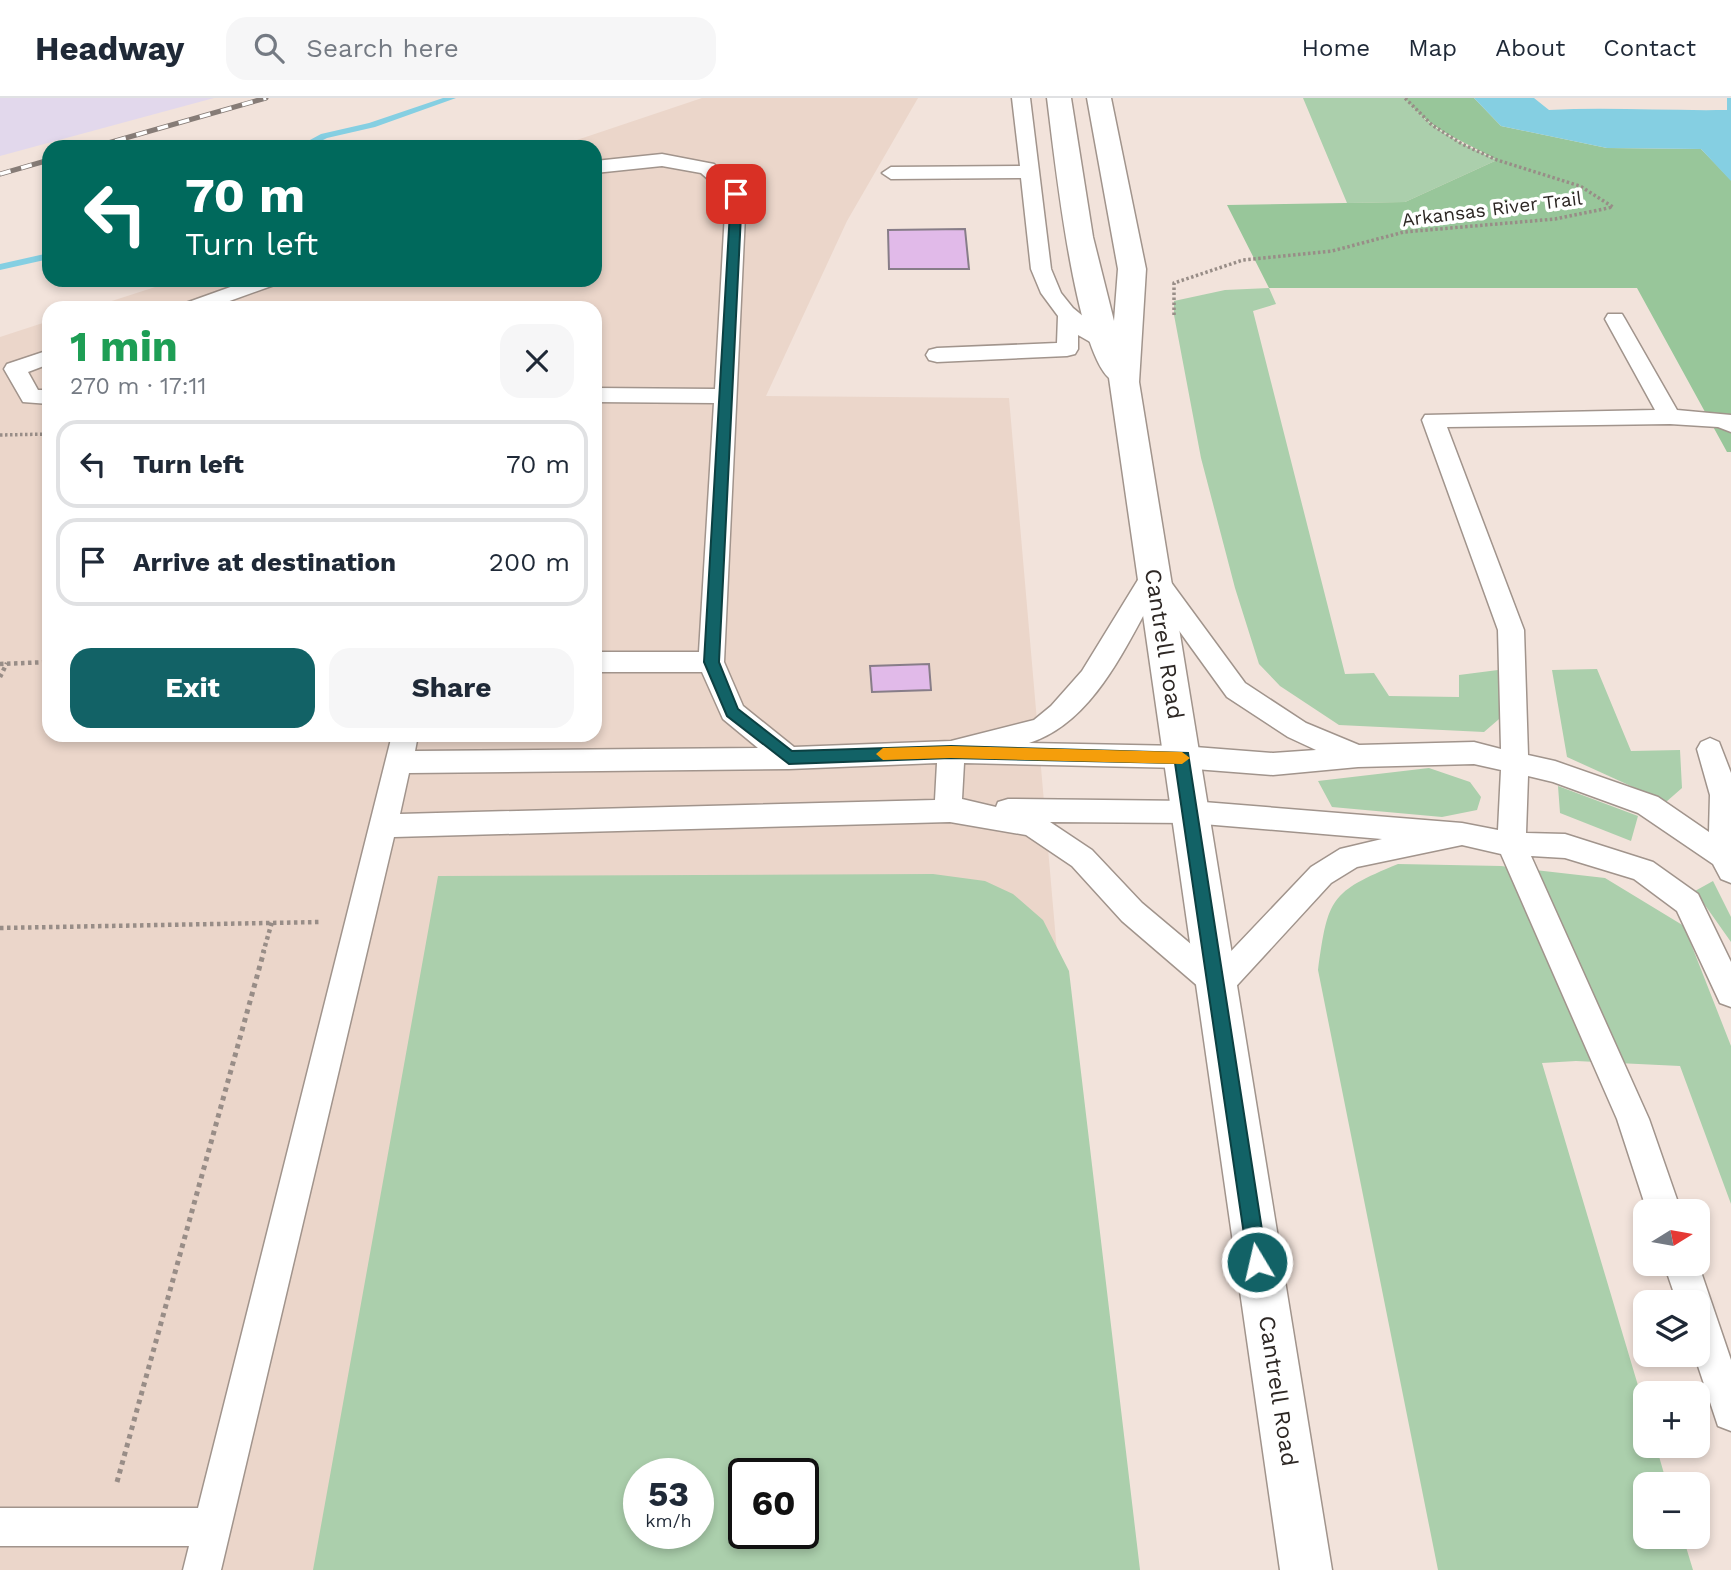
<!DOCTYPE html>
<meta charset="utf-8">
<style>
body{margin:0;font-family:"Work Sans",sans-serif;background:#f6f6f7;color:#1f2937;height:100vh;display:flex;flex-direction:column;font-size:26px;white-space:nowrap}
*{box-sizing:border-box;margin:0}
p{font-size:23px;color:#747a83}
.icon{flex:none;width:38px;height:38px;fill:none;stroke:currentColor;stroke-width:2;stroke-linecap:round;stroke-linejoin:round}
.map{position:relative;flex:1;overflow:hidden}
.sheet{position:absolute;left:42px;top:203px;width:560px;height:441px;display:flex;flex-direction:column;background:#fff;border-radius:21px;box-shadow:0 4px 10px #0003}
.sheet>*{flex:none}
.top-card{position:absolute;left:42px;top:42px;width:560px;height:147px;border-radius:21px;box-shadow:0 4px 10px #0003;background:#00695c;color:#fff;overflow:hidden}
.needle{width:46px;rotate:79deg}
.fabs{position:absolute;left:1633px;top:1101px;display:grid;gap:14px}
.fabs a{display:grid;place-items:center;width:77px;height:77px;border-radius:14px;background:#fff;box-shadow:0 4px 10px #0003;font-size:35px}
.speed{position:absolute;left:623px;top:1360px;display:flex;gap:14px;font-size:35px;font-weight:700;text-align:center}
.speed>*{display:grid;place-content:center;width:91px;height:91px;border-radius:50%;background:#fff;box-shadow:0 4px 10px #0003;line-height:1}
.speed small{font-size:18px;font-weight:400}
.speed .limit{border:4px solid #111;border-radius:10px;background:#fff;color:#111}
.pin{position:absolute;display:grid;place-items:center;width:60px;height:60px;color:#fff;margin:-30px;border-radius:14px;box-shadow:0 4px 10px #0006}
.me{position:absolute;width:77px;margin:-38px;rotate:351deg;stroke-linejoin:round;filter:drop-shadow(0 0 5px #0008)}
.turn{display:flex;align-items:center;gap:24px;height:147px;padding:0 28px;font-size:32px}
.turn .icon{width:91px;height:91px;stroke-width:2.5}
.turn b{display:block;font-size:49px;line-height:60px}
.round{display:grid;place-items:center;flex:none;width:74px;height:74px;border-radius:21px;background:#f6f6f7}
.head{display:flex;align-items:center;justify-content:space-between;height:119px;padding:0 28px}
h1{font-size:42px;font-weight:700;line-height:52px;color:#1e9e55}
.action{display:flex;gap:14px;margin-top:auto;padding:14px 28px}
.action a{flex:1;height:80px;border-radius:21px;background:#126266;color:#fff;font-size:28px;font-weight:700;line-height:80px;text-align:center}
.action a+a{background:#f6f6f7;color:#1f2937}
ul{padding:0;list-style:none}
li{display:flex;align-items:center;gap:21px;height:88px;margin:0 14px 10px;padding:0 14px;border:4px solid #e0e1e3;border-radius:21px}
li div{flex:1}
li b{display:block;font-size:26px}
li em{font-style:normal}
header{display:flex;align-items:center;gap:42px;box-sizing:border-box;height:98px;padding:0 35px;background:#fff;border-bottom:2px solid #e0e1e3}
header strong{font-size:33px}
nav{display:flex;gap:38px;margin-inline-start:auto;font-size:24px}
.search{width:490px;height:63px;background:#f6f6f7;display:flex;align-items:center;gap:18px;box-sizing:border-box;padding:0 24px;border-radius:21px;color:#747a83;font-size:26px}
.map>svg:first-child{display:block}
</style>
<header>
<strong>Headway</strong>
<div class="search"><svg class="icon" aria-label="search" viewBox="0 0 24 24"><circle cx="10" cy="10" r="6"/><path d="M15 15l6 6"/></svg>Search here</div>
<nav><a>Home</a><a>Map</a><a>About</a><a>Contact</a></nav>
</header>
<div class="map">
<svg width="1731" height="1472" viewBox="0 0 1731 1472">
<rect width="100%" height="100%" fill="#f2e3db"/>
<!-- industrial -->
<path fill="#e2d8ec" d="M0,0h214l-214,58z"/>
<!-- built -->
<path fill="#ebd6ca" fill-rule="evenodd" d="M702,0h216l-71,123 -81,175 243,2 55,635 67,537h-1131v-1233l49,-16v414h546v-427h-505l87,-28h418v-133h-39zM639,1376h59v59h-59zM744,1376h59v59h-59z"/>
<!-- green -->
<path fill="#abcfac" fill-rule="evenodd" d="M1303,0h102c23,31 58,47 92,62l-92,42 -58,1z
M1269,190l7,16 -23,7 92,363 29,-1 15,23 70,1v-22l39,-5 15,37 -29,25 -145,-7 -59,-39 -21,-22 -24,-76 -34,-130 -27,-143v-14l51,-11z
M1597,571l34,82 49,-1 2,38 -16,14 -99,-45 -15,-87z
M1429,670l41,14 11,15 -4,13 -35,7 -110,-10 -14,-26z
M1558,688l80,30 -7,25 -71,-28z
M1398,766l103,2 104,12 79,48 47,120v158l-51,-138 -104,-5 -34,2 103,346v37h11l11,38h-22v52l38,1 10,33h-255l-120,-600c10,-72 12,-78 80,-106z
M933,776l52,7 28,13 30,26 26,51 71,599h-827l125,-694zM639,1376h59v59h-59zM744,1376h59v59h-59z
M1713,783l18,36v25l-36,-51z"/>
<!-- forest -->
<path fill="#98c69a" d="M1405,0h69l27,28 106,22 94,1 30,31v272h-4l-90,-164h-368l-42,-83 178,-3 92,-42c-34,-20 -67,-29 -92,-62z"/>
<!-- water -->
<path fill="#85cfe2" d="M1474,0h60l15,12c59,-3 118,1 178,0v-12h4v83l-30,-32 -94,-1 -106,-22z"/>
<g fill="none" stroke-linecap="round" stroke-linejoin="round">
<!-- stream -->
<path fill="#85cfe2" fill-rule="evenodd" d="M443,0h13l-81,29 -48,11 -18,9h-12l24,-13 48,-11z
M49,155v6l-49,11v-6z"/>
</g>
<!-- building -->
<path fill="#e1bae9" stroke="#877d88" stroke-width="2" d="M965,131l4,40h-80l-1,-39z
M929,566l2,26 -59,2 -2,-26z"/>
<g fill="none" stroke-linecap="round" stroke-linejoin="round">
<defs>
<path id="service" d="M1012,0h18l21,171 10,24 12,15 44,36 -3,5 -8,2 -28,-16v14l-3,5 -8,2 -130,6 -8,-2 -3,-5 3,-5 8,-2 120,-5 1,-27 -17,-23 -10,-24 -10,-91 -130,1 -9,-6 9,-6 129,-1z
M662,56l52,10 32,30 -22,468 19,44 51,41 157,-6 83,-21 17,-14 31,-35 62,-101 9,-3 9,3 83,113 61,40 53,22 115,-3 27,7 -3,-119 -76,-210 3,-5 230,-5 -50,-91 3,-5h14l3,5 52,91 54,5v17l-13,-5 -48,-3 -223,3 77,203 4,125 27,6 103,36 51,35 1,-37 -13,-46 4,-7 9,-4 9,4 12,31v110l-10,-4 -8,-15 -75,-51 -85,-31 -25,-6 -2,57 39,1 88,28 45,32 33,68v45l-11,-4 -43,-92 -43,-32 -69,-21 -34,-2 118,263 32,92h-34l-30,-92 -116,-265 -39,-9 -105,22 -26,16 -102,111 -11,4 -11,-4 -85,-73 -50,-55 -46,-31 -76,-13 -556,15 -173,733h-38l6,-24h-189v-38h198l194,-773h26l-3,16 343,-3 -35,-29 -21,-47h-107v-20h104l15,-249 -119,-1v-14l120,1 11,-194 -25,-22 -39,-7 -67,7v-12zM1154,498l73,101 61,40 28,13 -43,3 -91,-7 -153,-3c63,-20 95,-93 125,-147zM937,665l-2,37 -535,14 9,-41 380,-4zM964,665l218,5 91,7 85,-8 116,-3 27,6 -3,60 -36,-7 -271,-22 -183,-2 -10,3 -2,5 -34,-8zM1050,724l141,1 191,16 -42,10 -29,18 -94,99 -75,-63 -50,-53z
M250,182h30l-3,4 -67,24h-30l3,-4z
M49,252v14l-21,8 10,18h11v14l-26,-2 -19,-33 3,-5z
M1698,1165l33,97v71l-13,-5 -24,-72h4v-52h-21l-13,-38z"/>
<path id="primary" d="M1047,0h24l22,139 21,84 4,-52 -31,-171h24l35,171 -7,113 193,1188h-52l-171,-1192c-35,-32 -55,-226 -62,-280z"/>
</defs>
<!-- service casing -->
<use href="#service" stroke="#a1948c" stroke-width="3"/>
<!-- primary casing -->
<use href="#primary" stroke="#a1948c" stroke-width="3"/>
<!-- path-far2 -->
<path stroke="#988d87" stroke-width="3.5" stroke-dasharray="2.5 2.5" stroke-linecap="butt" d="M1174,217v-32l69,-23 89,-9 72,-19 151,-13 58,-12 -33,-21 -83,-26 -35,-16 -30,-19 -27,-27
M0,337l49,-1"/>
<!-- path-far1 -->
<path stroke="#988d87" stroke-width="4.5" stroke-dasharray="3.5 3.5" stroke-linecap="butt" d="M0,566l49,-2
M0,579l7,-14
M0,830l321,-6
M263,855l9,-31"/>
<!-- path -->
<path stroke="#988d87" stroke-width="5" stroke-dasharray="4.5 4.5" stroke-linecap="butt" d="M117,1384l147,-531"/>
<!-- service -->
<use href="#service" fill="#fff" fill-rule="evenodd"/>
<!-- primary -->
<use href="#primary" fill="#fff" fill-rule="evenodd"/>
<defs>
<path id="rail" d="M94,49l172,-49
M0,76l49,-14"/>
</defs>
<!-- rail casing -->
<use href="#rail" stroke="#867c77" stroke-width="5"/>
<!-- rail -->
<use href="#rail" stroke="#fff" stroke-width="3.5" stroke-dasharray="11" stroke-linecap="butt"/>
</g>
<!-- route -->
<path fill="#126266" stroke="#0c4042" stroke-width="2" d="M736,92l6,4 -23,468 19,47 54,42 159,-5 237,7 79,509 -3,6 -7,3 -6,-3 -3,-6 -73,-499 -224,-5 -162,6 -62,-48 -23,-54 27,-468z"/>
<!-- slow -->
<path fill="#f59e0b" d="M951,648l231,6 8,6 -8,6 -231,-6 -68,2 -7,-6 7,-6z"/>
<g text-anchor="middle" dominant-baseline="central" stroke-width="7" stroke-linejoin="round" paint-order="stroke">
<!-- far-street labels -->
<g font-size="19" fill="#2d2724" stroke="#fff">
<text transform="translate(1492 111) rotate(-7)">Arkansas River Trail</text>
</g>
<!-- street labels -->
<g font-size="23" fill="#2d2724" stroke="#fff">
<text transform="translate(1164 546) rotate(81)">Cantrell Road</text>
<text transform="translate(1278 1293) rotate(81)">Cantrell Road</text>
</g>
</g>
</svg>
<div class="fabs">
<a><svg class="needle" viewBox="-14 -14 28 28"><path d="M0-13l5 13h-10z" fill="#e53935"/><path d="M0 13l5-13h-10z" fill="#747a83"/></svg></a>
<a><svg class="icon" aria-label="layers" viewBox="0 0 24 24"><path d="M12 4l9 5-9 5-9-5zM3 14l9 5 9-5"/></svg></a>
<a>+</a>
<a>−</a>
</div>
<div class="speed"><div>53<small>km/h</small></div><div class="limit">60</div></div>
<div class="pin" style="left:736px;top:96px;background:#d93025"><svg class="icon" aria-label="arrive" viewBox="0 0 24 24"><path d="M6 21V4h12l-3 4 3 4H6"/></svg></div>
<svg class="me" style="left:1257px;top:1164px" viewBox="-20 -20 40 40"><circle r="17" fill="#126266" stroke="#fff" stroke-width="3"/><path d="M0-11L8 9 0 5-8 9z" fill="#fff"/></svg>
<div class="top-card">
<div class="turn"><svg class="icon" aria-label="left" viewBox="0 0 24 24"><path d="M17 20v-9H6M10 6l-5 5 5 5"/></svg><div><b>70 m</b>Turn left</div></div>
</div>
<section class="sheet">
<div class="head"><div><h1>1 min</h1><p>270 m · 17:11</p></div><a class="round"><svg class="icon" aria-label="close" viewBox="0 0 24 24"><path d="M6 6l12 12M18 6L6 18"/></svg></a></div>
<ul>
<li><svg class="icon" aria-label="left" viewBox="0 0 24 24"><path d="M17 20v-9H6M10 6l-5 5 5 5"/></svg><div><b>Turn left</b></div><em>70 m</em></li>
<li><svg class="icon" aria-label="arrive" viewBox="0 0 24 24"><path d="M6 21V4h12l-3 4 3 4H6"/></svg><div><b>Arrive at destination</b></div><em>200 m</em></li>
</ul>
<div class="action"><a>Exit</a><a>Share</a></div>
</section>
</div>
